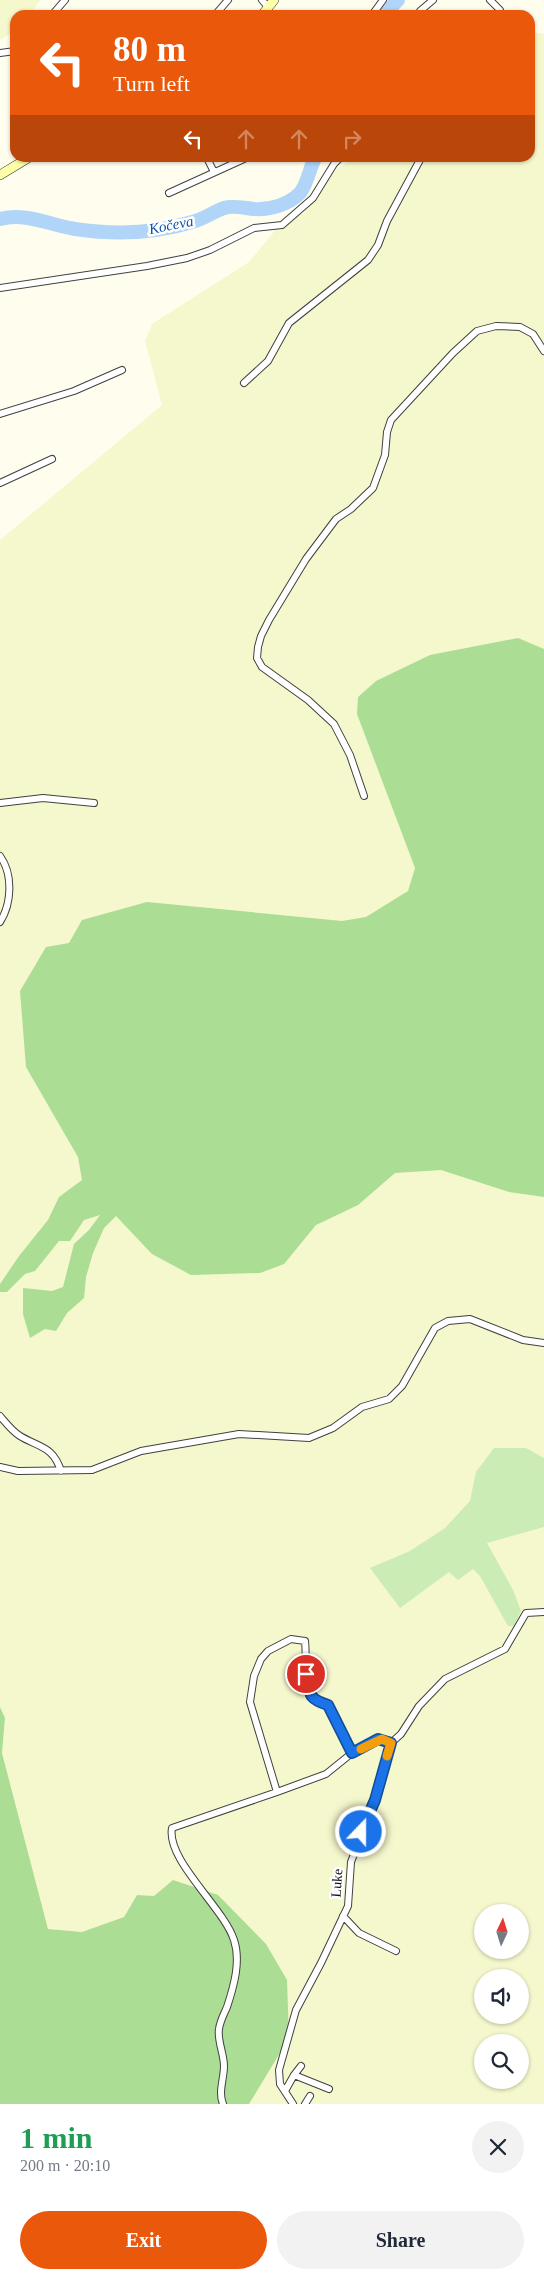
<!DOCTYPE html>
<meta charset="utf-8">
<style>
body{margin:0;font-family:Georgia,serif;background:#f2f2f3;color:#1f2937;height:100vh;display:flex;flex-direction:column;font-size:19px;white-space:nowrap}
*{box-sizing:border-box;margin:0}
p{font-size:16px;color:#747a83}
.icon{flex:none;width:28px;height:28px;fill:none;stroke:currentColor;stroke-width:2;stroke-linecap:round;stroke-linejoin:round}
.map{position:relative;height:2104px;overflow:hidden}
.details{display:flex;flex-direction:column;background:#fff;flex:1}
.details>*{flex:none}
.banner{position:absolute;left:10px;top:10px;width:525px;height:152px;border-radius:15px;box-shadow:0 1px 4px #0004;background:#ea580c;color:#fff;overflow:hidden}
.needle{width:32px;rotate:4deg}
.tools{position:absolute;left:474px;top:1904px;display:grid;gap:10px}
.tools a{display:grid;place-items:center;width:55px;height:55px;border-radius:50%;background:#fff;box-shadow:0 1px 4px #0004;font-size:25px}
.pin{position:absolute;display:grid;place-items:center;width:42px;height:42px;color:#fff;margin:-21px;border:2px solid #fff;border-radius:50%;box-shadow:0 1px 5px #0007}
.me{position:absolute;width:55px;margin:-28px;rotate:22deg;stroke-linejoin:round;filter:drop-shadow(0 0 4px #0008)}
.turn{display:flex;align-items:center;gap:18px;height:105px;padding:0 20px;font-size:22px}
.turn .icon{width:65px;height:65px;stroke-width:2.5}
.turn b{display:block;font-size:35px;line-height:42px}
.lanes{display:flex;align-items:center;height:48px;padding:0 20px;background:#0003;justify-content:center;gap:25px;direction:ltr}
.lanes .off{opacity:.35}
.round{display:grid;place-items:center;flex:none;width:52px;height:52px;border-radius:26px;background:#f2f2f3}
.summary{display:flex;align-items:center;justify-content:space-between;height:85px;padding:0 20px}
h1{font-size:30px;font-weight:600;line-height:38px;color:#1e9e55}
.primary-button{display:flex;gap:10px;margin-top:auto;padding:10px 20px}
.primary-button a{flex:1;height:58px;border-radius:30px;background:#ea580c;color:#fff;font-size:20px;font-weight:600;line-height:58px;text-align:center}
.primary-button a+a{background:#f2f2f3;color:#1f2937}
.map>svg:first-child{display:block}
</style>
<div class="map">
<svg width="544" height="2104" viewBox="0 0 544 2104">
<rect width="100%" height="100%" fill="#fffeee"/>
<!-- farmland -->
<path fill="#f5f7cc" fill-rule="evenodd" d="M0,0h40l-10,15h-15v16l-15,9z
M542,33l2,1v2070h-295l1,-5 -96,-203 -17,-1 -13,22 -42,15 -34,-3 -46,-176 3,-35 -5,-11v-1167l162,-135 -17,-64 7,-17 97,-62 32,-39 23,-10 32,-44 20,-11h174v-124zM482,1912h38v38h-38zM482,1978h38v37h-38zM482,2042h38v38h-38z"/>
<!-- green -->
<path fill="#cbecb5" d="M494,1448h32l18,10v69l-57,16 26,47 8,21 -7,15h-6l-28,-50 -7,-7 -15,11 -9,-8 -49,36 -30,-40 40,-17 35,-23 25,-27 6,-29z"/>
<!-- forest -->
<path fill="#acdd94" d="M518,638l26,11v548l-35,-5 -68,-22 -46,3 -37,32 -42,20 -32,39 -24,9 -69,2 -39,-21 -36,-38 -12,12 -11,25 -7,24 -2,21 -17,15 -11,18 -11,-2 -15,9 -7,-24v-26l29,3 11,-4 11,-43 15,-14 11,-15 -16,5 -14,21h-11l-24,30 -10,3 -18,18h-7v-8l19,-28 29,-36 11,-23 23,-17 -4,-23 -52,-90 -6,-76 26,-44 23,-4 13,-23 65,-18 195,19 24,-4 42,-26 7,-23 -58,-154 1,-17 18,-16 54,-26z
M0,1707l5,11 -3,35 46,176 34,3 42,-15 13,-22 17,1 19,-16 45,15 48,49 21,36 2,58 -40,66h-249z"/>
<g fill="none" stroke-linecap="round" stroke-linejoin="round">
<!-- river -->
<path stroke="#b0d5f9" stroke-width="14" d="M384,15l14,-15
M0,219c25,-7 50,6 75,10 40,6 78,5 117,-7 12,-3 21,-10 32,-14 9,-3 20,0 30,1 16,1 34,-4 46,-16 7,-8 10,-26 15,-35"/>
<defs>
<path id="street" d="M262,0l6,7
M490,0l10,10 1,5
M52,15l13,-15
M215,15l13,-15
M372,15l11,-15
M419,15l1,-4 13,-11
M0,53l15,-2
M207,158l7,14
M169,193l77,-35
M0,288l147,-22 40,-8 23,-8 44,-22 28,-3 31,-27 21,-34 6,-6
M244,383l24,-22 21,-38 79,-63 10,-15 9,-24 34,-63
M0,414l74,-23 48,-21
M0,483l52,-24
M364,796l-14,-41 -16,-31 -26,-24 -46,-33 -5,-9 1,-11 3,-11 8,-16 37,-61 30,-40 15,-10 22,-21 12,-33 2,-23 4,-12 62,-67 24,-22 19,-5 24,1 13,7 11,17
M0,803l43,-5 51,5
M0,856c13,18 12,47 0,66
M0,1416c6,7 12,15 20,20 20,12 33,10 41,35
M0,1467l18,4 74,-1 49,-19 98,-17 70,4 24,-10 29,-21 27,-8 13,-13 33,-58 13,-7 22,-2 53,21 21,3
M277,1792l49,-18 26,-21 26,-14 13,4
M343,1916l16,17 37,18
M294,2075l7,-9
M285,2091l9,-16 35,14
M223,2104c-5,-12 1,-25 1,-38 0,-12 -7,-26 -5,-37 1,-8 5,-15 8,-22 7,-21 14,-46 7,-67 -10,-32 -68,-80 -62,-112l105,-36 -27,-90 4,-26 7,-17 7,-8 23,-12 14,2c2,15 -2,43 5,56 4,5 13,6 18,8l24,48
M293,2104l-13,-20 -1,-14 17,-60 25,-47 27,-57 3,-44 24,-62 16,-57 10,-9 18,-28 26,-27 60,-30 21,-36 18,-1
M305,2104l5,-8"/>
<path id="secondary" d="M262,15l12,-15
M0,175l28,-17"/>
</defs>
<!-- street casing -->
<use href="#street" stroke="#414141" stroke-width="8"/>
<!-- secondary casing -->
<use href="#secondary" stroke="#303030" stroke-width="10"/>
<!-- street -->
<use href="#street" stroke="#fff" stroke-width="6"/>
<!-- secondary -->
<use href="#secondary" stroke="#feffa9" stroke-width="9"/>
</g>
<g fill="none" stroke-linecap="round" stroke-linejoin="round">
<defs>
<path id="route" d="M306,1674c4,20 2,25 22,31l24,48 26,-14 13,4 -16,57 -14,32"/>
</defs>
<!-- route casing -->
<use href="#route" stroke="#114b97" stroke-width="12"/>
<!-- route -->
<use href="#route" stroke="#1a73e8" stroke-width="9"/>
<!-- slow -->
<path stroke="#f59e0b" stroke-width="9" d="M361,1749l21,-10 9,4 -4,13"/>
</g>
<g text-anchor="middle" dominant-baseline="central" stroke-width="5" stroke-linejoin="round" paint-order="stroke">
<!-- street labels -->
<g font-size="14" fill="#0e0e0e" stroke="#fff">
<text transform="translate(337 1883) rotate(-86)">Luke</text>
</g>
<!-- water labels -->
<g font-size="15" font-style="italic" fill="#1052a6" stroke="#fff">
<text transform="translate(171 225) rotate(-11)">Kočeva</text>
</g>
</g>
</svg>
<div class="tools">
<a><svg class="needle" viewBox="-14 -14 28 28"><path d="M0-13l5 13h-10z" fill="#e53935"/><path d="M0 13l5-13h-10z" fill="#747a83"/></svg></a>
<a><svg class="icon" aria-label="sound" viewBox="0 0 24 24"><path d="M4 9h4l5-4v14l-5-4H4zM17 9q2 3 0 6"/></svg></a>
<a><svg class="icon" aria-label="search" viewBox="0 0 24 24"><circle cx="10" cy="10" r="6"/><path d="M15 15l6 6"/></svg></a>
</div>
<div class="pin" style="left:306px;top:1674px;background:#d93025"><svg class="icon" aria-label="arrive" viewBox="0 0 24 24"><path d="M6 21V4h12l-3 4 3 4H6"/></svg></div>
<svg class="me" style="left:361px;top:1832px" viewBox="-20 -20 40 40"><circle r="17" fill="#1a73e8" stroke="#fff" stroke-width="3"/><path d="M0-11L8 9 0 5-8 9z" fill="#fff"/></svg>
<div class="banner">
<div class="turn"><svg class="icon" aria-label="left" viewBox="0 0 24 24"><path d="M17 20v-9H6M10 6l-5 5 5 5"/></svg><div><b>80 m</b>Turn left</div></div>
<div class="lanes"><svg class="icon" aria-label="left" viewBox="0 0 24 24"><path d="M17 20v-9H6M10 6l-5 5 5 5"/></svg><svg class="icon off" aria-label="ahead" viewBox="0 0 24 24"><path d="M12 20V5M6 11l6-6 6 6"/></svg><svg class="icon off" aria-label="ahead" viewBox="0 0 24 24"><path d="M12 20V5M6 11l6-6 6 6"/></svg><svg class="icon off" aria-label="right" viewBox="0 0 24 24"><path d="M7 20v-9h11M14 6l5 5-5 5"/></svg></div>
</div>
</div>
<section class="details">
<div class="summary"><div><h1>1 min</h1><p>200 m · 20:10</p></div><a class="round"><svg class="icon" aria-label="close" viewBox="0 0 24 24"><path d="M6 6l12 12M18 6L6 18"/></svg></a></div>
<div class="primary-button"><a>Exit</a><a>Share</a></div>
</section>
